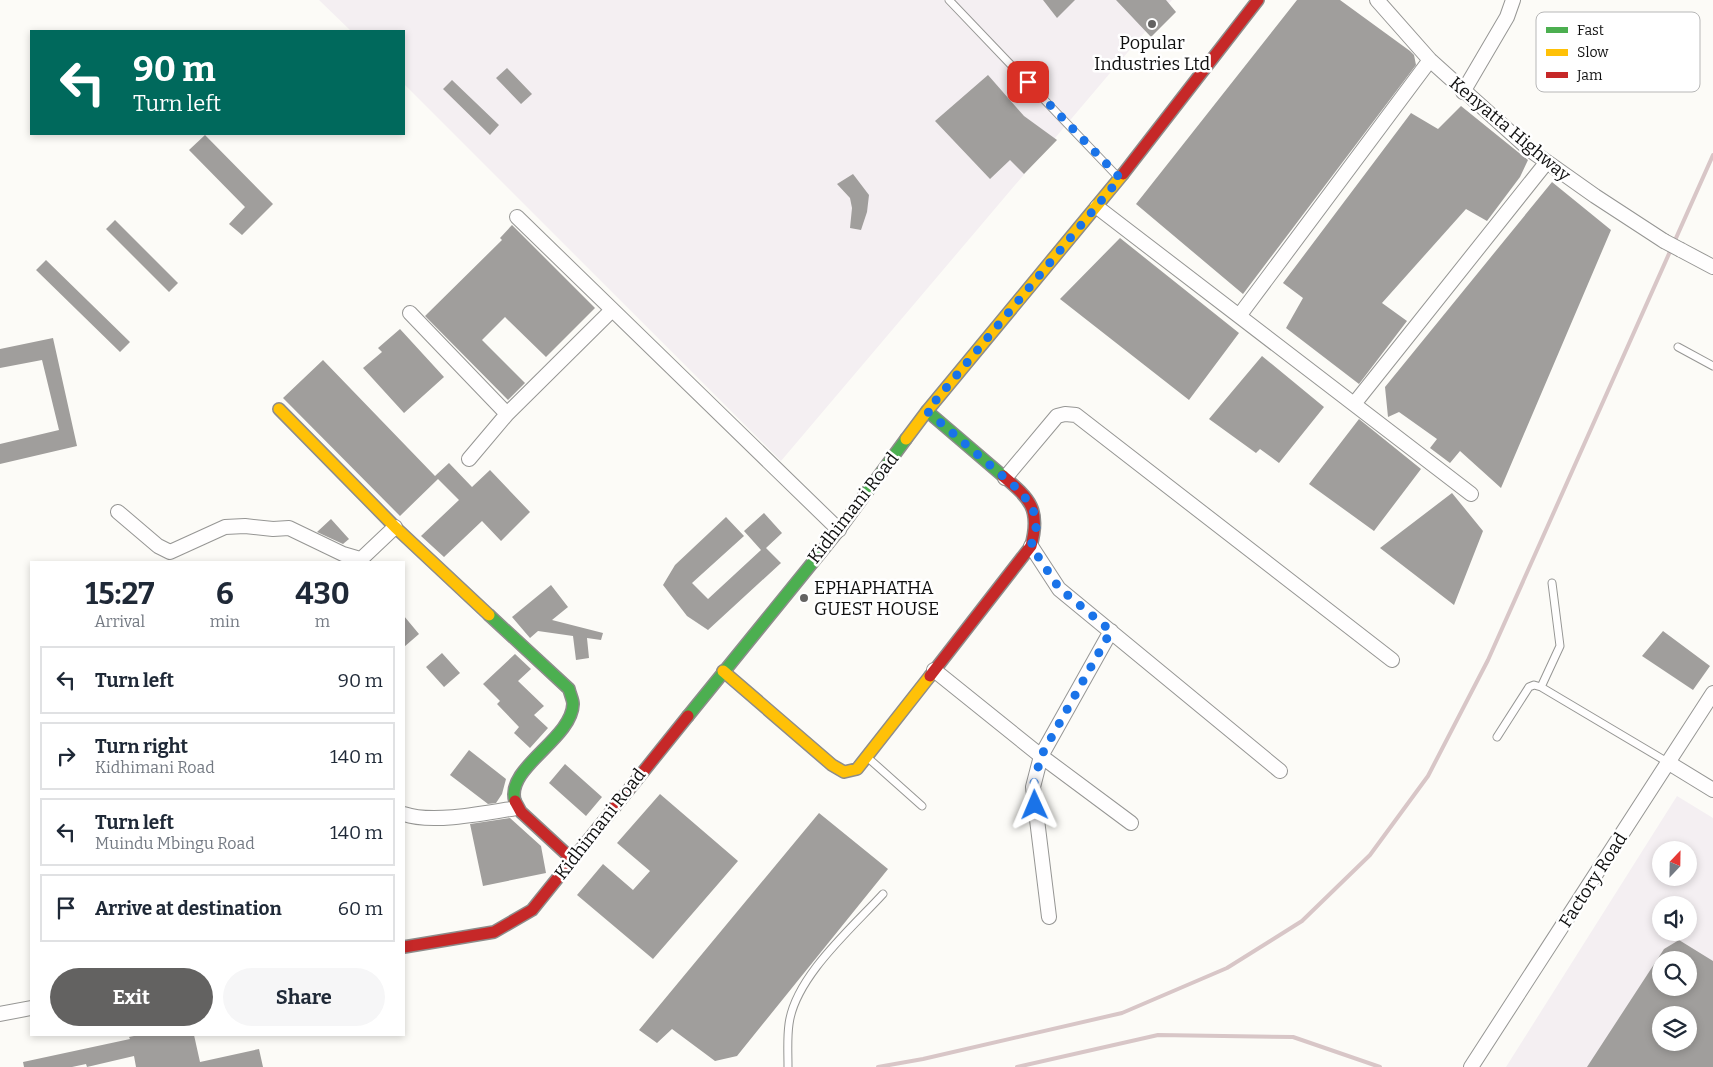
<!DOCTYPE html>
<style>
body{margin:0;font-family:Bitter,serif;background:#f6f6f7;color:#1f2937;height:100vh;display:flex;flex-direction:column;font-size:19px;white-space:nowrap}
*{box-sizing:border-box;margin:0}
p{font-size:16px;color:#747a83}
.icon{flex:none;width:28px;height:28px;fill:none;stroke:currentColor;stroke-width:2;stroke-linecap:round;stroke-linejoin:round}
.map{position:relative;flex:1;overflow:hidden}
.sheet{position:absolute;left:30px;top:561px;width:375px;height:475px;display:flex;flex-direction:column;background:#fff;border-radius:0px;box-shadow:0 2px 8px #0003}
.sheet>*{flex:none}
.banner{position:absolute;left:30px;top:30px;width:375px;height:105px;border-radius:0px;box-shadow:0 2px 8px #0003;background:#00695c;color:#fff;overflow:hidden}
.needle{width:32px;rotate:22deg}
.tools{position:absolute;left:1652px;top:841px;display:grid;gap:10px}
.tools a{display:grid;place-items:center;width:45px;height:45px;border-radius:50%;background:#fff;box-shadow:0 2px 8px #0003;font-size:25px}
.pin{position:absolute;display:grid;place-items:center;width:42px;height:42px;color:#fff;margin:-21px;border-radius:10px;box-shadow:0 2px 8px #0006}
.me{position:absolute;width:55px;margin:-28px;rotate:359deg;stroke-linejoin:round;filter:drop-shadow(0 0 4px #0008)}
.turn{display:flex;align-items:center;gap:18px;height:105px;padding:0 20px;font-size:22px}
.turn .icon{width:65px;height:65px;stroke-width:2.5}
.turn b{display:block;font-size:35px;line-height:42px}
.eta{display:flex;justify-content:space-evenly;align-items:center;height:85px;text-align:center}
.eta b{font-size:30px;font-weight:700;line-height:35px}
.primary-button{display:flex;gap:10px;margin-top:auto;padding:10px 20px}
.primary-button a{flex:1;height:58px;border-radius:30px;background:#636261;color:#fff;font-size:20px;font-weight:700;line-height:58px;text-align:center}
.primary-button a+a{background:#f6f6f7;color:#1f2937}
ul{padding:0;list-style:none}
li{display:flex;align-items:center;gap:15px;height:68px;margin:0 10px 8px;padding:0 10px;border:2px solid #e0e1e3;border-radius:0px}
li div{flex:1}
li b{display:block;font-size:19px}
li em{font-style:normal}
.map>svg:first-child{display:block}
</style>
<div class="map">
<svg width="1713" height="1067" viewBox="0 0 1713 1067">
<rect width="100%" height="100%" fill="#fcfbf7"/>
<!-- industrial -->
<path fill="#f4eff2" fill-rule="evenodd" d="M319,0h853l-391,461 -377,-377v-53h-53z
M1677,796l36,22v249h-207zM1661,850h28v28h-28zM1661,905h28v27h-28zM1661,960h28v28h-28zM1661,1015h28v27h-28z"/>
<!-- building -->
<path fill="#a09e9c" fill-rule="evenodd" d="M1043,0h32l-18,18z
M1116,0h50l10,12 -25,25z
M1297,0h43l70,51 4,4 2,10 -173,229 -107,-90z
M507,68l25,26 -11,10 -25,-26z
M988,75l36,41 33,24 -33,34 -14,-14 -20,19 -55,-58z
M452,80l47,45 -9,10 -47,-46z
M1461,106l67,54 -8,17 -33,44 -21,-12 -84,94 25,18 -48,63 -73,-56 17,-30 -20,-15 128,-170 27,16z
M205,135l68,69 -31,31 -13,-11 16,-17 -56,-57z
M853,174l16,21 -2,17 -6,18 -11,-2 2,-20 -2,-10 -13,-14z
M1552,182l59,48 -110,258 -41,-37 -10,12 -20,-15 7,-9 -38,-27 -11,5 -3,-30z
M115,220l63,63 -9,9 -63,-63z
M512,225l83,83 -49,49 -41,-40 -23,23 43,43 -17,17 -83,-84 77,-76 -2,-2z
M1120,238l119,95 -50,67 -129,-101z
M46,260l84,82 -10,10 -84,-82z
M400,329l44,48 -40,36 -41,-45 19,-16 -4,-4z
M53,338l24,108 -77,18v-20l59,-14 -17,-70 -42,8v-19z
M1262,356l62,51 -45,56 -19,-14 -4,4 -47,-34z
M323,360l112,116 14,-13 23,24 18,-17 40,42 -29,29 -19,-20 -38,36 -23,-21 38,-36 -21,-21 -38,37 -117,-118z
M1359,419l62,50 -47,62 -65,-47z
M1452,493l31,38 -29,74 -74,-57z
M764,513l18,20 -16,15 15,15 -73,67 -21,-14 -24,-31 12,-20 51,-48 18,19 -52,47 16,16 53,-49 -17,-19z
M331,519l18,20 -6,5 -26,-12z
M551,585l17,22 -16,13 51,13 -2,7 -14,-2 2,20 -13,2 -3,-24 -35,-5 -8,7 -18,-21z
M404,616l15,18 -15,13z
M1663,631l47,35 -17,24 -51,-34z
M442,653l18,20 -16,14 -18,-20z
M515,654l16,15 -13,12 26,25 -10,9 14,13 -18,20 -16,-15 5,-6 -22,-23 3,-3 -17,-17z
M469,750l37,29 -4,15 -6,9 -8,1 -38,-29z
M565,764l37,33 -16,19 -37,-33z
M660,794l78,67 -85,98 -76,-64 26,-31 30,26 17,-19 -33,-28z
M819,813l69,56 -151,187 -22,5 -43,-32 -15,14 -18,-13z
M510,818l31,28 5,27 -63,13 -13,-62z
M1679,940l34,21v106h-126l77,-118zM1661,960h28v28h-28zM1661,1015h28v27h-28z
M139,1035h55l6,27 59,-13 4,18h-127l-2,-11 -47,11 -1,-3 -14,3h-48l-1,-5 107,-23 -1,-2z"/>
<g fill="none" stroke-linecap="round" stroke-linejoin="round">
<defs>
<path id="lane" d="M949,0l170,178
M1678,347l35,19
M1541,687l19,-41 -8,-63
M1497,737l32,-50 5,-2 7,2 128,76
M867,757l55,49
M788,1067c0,-14 -1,-29 1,-43 6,-47 63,-96 94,-130"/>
<path id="street" d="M1377,0l53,60 100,90 65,46 69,45
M1463,92l44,-75 6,-17
M1097,207l374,287
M517,217l322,313
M1681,250l32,17
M410,313l97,101
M1239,316l191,-256
M1354,404l192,-241
M469,459l38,-45 104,-103
M1005,478l52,-62 8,-2 11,1 316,245
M118,512l40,34 12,6 55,-25 20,-1 28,3 16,-1 54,26 17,5
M1031,546l28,43 221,182
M358,562l37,-35
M934,670l107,86 90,67
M1669,763l44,27
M404,814c28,10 82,-1 112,-6
M1049,917l-16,-130 8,-31 70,-125
M0,1014l31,-6
M1471,1067l242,-374"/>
<path id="fast" d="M927,411l76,65
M489,615l80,74c1,5 4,11 4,15 -1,35 -68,64 -58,97
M688,716l151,-186 67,-91"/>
<path id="slow" d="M279,409l116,118 94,88
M906,439l21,-28 196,-237
M723,671l109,94 12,7 13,-3 73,-93"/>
<path id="jam" d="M1123,174l135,-174
M930,676l101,-130c10,-37 -1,-47 -28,-70
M515,801l6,11 52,48
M404,947l90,-15 38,-22 156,-194"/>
</defs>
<!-- lane casing -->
<use href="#lane" stroke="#969694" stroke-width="9"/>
<!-- street casing -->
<use href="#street" stroke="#969694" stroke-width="16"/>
<!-- fast casing -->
<use href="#fast" stroke="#8d8c8b" stroke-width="14"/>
<!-- slow casing -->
<use href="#slow" stroke="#8d8c8b" stroke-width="14"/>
<!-- jam casing -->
<use href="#jam" stroke="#8d8c8b" stroke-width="14"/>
<!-- lane -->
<use href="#lane" stroke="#fffefe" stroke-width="7"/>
<!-- street -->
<use href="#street" stroke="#fffefe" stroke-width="14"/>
<!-- fast -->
<use href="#fast" stroke="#4caf50" stroke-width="11"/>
<!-- slow -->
<use href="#slow" stroke="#ffc107" stroke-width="11"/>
<!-- jam -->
<use href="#jam" stroke="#c62828" stroke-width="11"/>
<!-- rail -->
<path stroke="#d8c6c7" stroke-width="4" d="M878,1067l45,-8 199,-46 105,-45 75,-47 68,-66 58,-79 60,-116 225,-505
M1017,1067l141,-32 135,2 87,30"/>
<defs>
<path id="street-bridge" d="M1664,241l17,9"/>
</defs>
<!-- street-bridge casing -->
<use href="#street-bridge" stroke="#969694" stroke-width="16" stroke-linecap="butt"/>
<!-- street-bridge -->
<use href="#street-bridge" stroke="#fffefe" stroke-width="14"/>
</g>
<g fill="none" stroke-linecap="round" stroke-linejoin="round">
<!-- route -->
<path stroke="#1a73e8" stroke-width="9" stroke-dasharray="0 16.2" d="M1028,82l92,96 -193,233 93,80 13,17 3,20 -5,18 28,42 52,43 -70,125 -8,31 2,18"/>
</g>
<!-- markers -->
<g fill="#636261" stroke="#fff" stroke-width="2">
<circle cx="1152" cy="24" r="5"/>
<circle cx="804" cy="598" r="5"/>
</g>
<g text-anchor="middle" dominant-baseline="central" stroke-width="5" stroke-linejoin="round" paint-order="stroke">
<!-- poi labels -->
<g font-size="18" fill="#101010" stroke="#fff">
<text x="1152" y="43">Popular<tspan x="1152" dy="21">Industries Ltd</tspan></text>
<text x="814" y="588" text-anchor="start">EPHAPHATHA<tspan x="814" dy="21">GUEST HOUSE</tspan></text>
</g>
<!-- street labels -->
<g font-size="18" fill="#101010" stroke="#fff">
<text transform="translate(1510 129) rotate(40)">Kenyatta Highway</text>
<text transform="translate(853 508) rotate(-52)">Kidhimani Road</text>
<text transform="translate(600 824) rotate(-52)">Kidhimani Road</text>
<text transform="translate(1593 880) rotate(-57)">Factory Road</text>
</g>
</g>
<!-- legend -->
<rect x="1536" y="12" width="164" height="80" rx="8" fill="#fff" stroke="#b7b7b7" stroke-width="1"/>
<rect x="1546" y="27" width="22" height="6" fill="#4caf50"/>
<rect x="1546" y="49" width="22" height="7" fill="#ffc107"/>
<rect x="1546" y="72" width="22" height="6" fill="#c62828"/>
<g font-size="14" fill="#101010">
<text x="1577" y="35">Fast</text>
<text x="1577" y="57">Slow</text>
<text x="1577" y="80">Jam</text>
</g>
</svg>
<div class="tools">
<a><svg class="needle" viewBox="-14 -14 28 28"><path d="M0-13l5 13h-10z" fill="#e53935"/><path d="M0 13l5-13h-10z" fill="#747a83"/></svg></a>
<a><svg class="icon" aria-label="sound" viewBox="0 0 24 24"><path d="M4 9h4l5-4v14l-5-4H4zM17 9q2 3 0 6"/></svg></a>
<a><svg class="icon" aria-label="search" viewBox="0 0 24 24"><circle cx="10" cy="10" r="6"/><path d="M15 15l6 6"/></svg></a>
<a><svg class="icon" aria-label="layers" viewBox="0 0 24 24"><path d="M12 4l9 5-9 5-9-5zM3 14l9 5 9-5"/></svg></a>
</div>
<div class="pin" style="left:1028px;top:82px;background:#d93025"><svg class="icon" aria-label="arrive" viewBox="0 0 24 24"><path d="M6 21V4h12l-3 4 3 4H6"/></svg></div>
<svg class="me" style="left:1035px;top:805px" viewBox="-20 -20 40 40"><path d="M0-17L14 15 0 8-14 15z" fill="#1a73e8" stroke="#fff" stroke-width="4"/></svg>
<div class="banner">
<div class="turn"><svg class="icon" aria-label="left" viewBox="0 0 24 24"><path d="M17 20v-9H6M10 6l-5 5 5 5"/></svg><div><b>90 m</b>Turn left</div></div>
</div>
<section class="sheet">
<div class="eta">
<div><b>15:27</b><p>Arrival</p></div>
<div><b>6</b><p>min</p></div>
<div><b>430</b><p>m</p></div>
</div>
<ul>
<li><svg class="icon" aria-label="left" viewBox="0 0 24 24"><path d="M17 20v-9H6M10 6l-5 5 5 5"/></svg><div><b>Turn left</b></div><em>90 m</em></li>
<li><svg class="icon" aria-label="right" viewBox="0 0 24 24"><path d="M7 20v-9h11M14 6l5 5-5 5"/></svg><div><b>Turn right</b><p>Kidhimani Road</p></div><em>140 m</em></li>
<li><svg class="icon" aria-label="left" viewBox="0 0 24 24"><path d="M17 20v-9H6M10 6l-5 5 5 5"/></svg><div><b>Turn left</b><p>Muindu Mbingu Road</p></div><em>140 m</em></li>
<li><svg class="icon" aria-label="arrive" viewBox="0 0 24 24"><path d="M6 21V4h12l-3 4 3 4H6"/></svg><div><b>Arrive at destination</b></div><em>60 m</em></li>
</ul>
<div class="primary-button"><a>Exit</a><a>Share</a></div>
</section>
</div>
